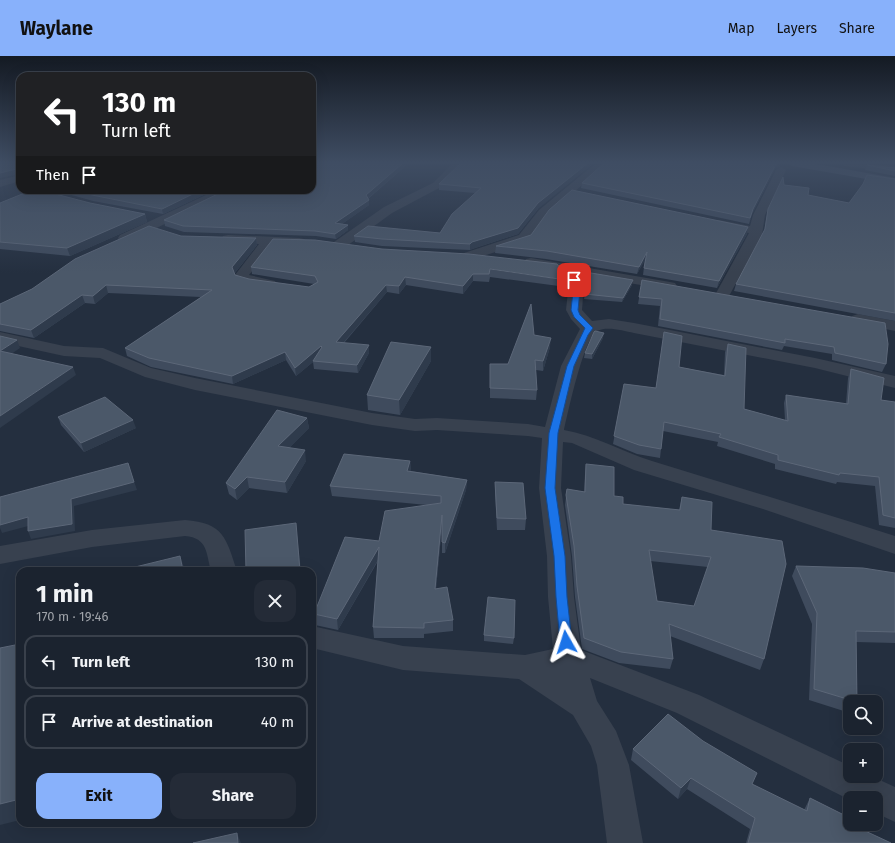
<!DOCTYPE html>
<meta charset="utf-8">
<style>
body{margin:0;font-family:"Fira Sans",sans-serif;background:#242b37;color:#f1f3f6;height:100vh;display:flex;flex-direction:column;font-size:15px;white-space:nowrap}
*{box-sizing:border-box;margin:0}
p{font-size:13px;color:#a0a4aa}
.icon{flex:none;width:22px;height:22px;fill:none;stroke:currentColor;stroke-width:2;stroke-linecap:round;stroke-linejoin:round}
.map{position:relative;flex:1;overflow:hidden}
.drawer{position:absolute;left:16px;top:511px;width:300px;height:260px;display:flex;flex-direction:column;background:#1b232f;border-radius:12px;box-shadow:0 4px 16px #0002,0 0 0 1px #39404b}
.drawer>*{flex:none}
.guide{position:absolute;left:16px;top:16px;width:300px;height:122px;border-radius:12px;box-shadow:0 4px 16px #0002,0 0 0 1px #39404b;background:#202124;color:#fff;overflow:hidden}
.fabs{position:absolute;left:843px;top:639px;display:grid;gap:8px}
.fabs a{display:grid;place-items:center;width:40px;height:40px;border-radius:8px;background:#1b232f;box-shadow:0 4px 16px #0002,0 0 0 1px #39404b;font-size:20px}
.pin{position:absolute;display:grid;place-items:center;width:34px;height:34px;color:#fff;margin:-17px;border-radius:8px;box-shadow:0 2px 6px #0006}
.me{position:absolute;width:44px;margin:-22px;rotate:354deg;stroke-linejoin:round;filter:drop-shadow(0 0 3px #0008)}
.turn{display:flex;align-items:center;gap:14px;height:84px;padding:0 20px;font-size:18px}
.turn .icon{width:52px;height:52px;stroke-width:2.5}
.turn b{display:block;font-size:28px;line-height:34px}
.then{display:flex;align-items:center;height:38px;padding:0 20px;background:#0003;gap:8px;font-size:15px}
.round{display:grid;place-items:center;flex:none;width:42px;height:42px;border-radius:12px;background:#242b37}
.summary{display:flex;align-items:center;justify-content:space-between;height:68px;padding:0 20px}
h1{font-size:24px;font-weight:700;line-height:30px}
.button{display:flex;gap:8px;margin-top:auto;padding:8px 20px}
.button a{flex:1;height:46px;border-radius:12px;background:#88b1fb;color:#111;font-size:16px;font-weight:700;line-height:46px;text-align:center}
.button a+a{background:#242b37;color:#f1f3f6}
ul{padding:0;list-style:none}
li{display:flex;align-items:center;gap:12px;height:54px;margin:0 8px 6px;padding:0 12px;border:2px solid #39404b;border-radius:12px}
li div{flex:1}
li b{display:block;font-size:15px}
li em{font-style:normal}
header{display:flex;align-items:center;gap:24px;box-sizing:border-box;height:56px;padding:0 20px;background:#88b1fb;color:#111}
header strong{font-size:19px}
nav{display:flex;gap:22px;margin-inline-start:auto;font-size:14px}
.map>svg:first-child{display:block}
</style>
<header>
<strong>Waylane</strong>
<nav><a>Map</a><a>Layers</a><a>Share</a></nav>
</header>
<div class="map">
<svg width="895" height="787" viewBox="0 0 895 787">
<rect width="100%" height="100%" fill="#242f3f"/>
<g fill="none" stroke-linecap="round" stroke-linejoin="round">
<!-- minor -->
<path fill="#38414f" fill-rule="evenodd" d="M453,107h11l-23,24 -49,26 -48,35h-10l-2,-3 2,-3 50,-35 49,-24z
M596,107h11l-60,53 -18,25 -55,18 -5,1 -5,-1 -2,-3 2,-3 55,-18 20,-25z
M840,107h31l24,3v6l-50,-6z
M781,111l5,3 -21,45 -3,20 -34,63 -5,2 -5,-2 -3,-3 34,-62 -34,-6 -2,-3 2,-3 4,-1 31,6 3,-11 23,-45z
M20,119v6l-20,6v-7z
M217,134h15l-2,2 -100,49h-10l-2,-3 2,-3z
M228,179l71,3 5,1 2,3 -2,3h-31l-24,30 26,6 2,3 -2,3 -5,1 -31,-5 -4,-8 24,-31 -36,-2 -2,-3 2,-3z
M531,202l139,24 5,1 2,3 -2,3 -5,1 -94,-16c9,11 7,23 6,36l10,11 17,-2 25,4 181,35 80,18v12l-80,-20 -181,-35c-11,-2 -26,-7 -37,-2 -13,6 -29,82 -33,99 31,5 58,22 88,31 81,25 162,49 243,75v18l-132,-45 -129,-39 -62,-27 -9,-1 -2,46 10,68 3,41 7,53 118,45 151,71v10h21l24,11v35l-19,-9v-15h-26v2l-173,-87 -87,-35 7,23 19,30 13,34 14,78h-36l-10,-78 -6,-19 -18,-31 -54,-36 -116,-9 -91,-22v-22l91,20 122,9 28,-6 -5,-52 -1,-41 -8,-68 3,-50 -14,-2 -91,-6 -22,1 -43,-6 -177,-35 -50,-13 -45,-19 -36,-2 -64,-14v-10l64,14 39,2 48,20 44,10 177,35 43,6 22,-1 91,6 17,3 16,-61 19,-37 -9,-10 -5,-9 2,-19 -2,-10 -8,-10 -32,-6 -2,-3 2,-3z
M858,258l37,7v10l-43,-9 -2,-3 2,-3z
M185,464c39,3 41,18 52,51h-26c-5,-18 -3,-33 -26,-35l-93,11 -92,17v-18l92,-16z"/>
<!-- secondary -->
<path fill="#465062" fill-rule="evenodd" d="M787,107h24l84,15v6l-103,-18z"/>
</g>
<!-- wall -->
<path fill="#3f4b5d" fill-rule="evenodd" d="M409,107l-41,36 1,6 -27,19 6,1v5l-12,9 -20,-3 -132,-4 -19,-6 -1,-6z
M461,107l77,46 -20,25 -46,15 -2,1 -88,-4 -27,-4 -1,-6 86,-3 35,-40 -36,-3v-6z
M882,107h13v2z
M867,109l28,3v8l-30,-6z
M780,110l-5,3 -23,45 -3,10 -168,-36 1,-5z
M895,123v142l-161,-30 2,-7 28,-53 4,-22 16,-24 24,10 41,8z
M54,134h160l-51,24 -70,-13z
M0,147h90l55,11 2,8 -77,34 -70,-7z
M748,171l-1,7 -30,54 -74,-13 2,-16 -8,15 -91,-15 -51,-6 1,-7z
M181,180l75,2 1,7 -22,28v2l14,4 60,8 5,-3 -62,-10 -1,-7 22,-28 293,41v7l-76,-10 -1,5 -16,-1 -10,13 -57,-9 -7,9 -12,-2 -43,51 25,10 -11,20 -44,-4 -1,-7 -17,14 -10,-16 -53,24 -82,-17 -24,-11 -2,-8 76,-51 -93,-4 -13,11 -10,-1 -51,35 -34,-7v-27z
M579,215l53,14 -10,17 -38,-3 2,-9h-2l-6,-15z
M642,224l244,84 -4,8 -50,-12v-6l-48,-8 -2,4 -124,-24 2,-20 -22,-2z
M664,276l15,35 45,8 1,-23 3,-8 16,65 41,11 -1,-17 2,-8 60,9 2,-26 3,-9 30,31 14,2v126l-16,-3 -4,-39 -38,-4 -1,2 -61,-15v-5l-58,-18 1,-4 -55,-11 -3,27 -23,-4 -24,-10 11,-60 32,4z
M534,279l16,12 -7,24 -7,-1 1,20 -1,10 -46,-2v-34h18z
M603,282l-11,21 -8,-1 1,-5z
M431,291v14l-31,54 -32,-5 -1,-15z
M58,361l78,11 -52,24 -23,-27z
M307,362l2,10 -20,20 17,13 -19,32 -38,-5 -12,12 -8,-6 -3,-11z
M410,405l1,10 56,9 -1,10 -21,63h-3v-27l-6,63 17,31v11l-29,3v4h-50l-1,-11 5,-66 -40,69 -23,-5 -1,-11 65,-73 48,-36 -95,-9 -2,-10z
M586,408l28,32 9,8 56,6 3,-13 29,33 53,129 -4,11 -90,-34 3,23 -3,10 -51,-6 -37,-14 -7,-52 -3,-41 -7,-51 2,-16 17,3 1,-18zM650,505l58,6 -14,39 -37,-5z
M495,426l31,37 -1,11h-28l-2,-37z
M796,510l99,7v70l-39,-1 1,60h-7v11l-41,-13 3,-76 -20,-48z
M484,579l30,3 -1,6 -29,-3z
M633,693l119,35 52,26 6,-12 51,31 30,14h-145l4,-14 -63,-40 -9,10 -47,-39z"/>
<!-- shaded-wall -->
<path fill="#2f3b4c" d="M403,107h6l-43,37v-5z
M588,107h6l-56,46 -20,25 -46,15 -2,1v-6l2,-2 66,-39z
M778,107h2v3l-5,3 -23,45 -3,10 4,-15 23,-45z
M20,112v6l-20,4v-5z
M201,134h13l-51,24 -1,-5z
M369,144v5l-34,24v-6z
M145,158l2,8 -77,34 -3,-8z
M348,169v5l-12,9 -1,-5z
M748,171l-1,7 -30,54 2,-7z
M256,182l1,7 -23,29 -2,-7z
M647,196l-1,7 -9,15 2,-7z
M473,218v7l-10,13v-8z
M405,221l1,8 -7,9v-8z
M633,224l-1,5 -10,17 1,-4z
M106,229l2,8 -13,11 -2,-8z
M386,229l1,7 -50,58 -1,-8z
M82,239l3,8 -51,35 -3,-8z
M604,277l-1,5 -11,21v-5z
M551,282l-1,9 -7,24v-10z
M17,284l3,8 -16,11 -4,-8z
M369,289v8l-11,20 -1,-8z
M321,290l1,9 -9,6v1l-17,14 -1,-8z
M431,291v14l-31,54 -1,-15z
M285,296l1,8 -53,24 -1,-8z
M73,311l3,8 -76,53v-12z
M307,362l2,10 -29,29 -2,-11z
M133,364l3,8 -52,24 -3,-9z
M305,394l1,11 -19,32 -2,-11z
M410,405l1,10 -4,10v-10z
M128,407l9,27 -63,16 1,25 -44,8 -3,-8 43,-32z
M247,421l2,11 -12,12 -2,-11z
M467,424l-1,10 -21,63v-10z
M442,459v11l-7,73v-10z
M28,461l4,8 -30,8 -2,-5v-3z
M296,467l1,11 4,37h-1z
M379,491v11l-41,72 -1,-11z
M180,500l4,11v4h-1z
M691,722l-4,11 -9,10 3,-11z
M20,743v21l-20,5v-21z
M237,777l4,10h-3z"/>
<!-- building -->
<path fill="#4b5869" stroke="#5c6778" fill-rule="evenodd" d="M0,107h20v5l-20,5z
M312,107h91l-37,32 3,5 -34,23 13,2 -13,9 -20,-3 -132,-5 -19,-6 62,-30h86z
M461,107h127l-50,40 -20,25 -46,14 -2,2 -88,-5 -28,-3 14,-10 72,7 12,-19 29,-26 -42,-4z
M604,107h174l-2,1 -23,45 -3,9 -168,-35z
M867,109l28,3v3z
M867,119l28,4v134l-159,-29 29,-55 3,-20 15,-32 1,8 25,3 -1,7 41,8 14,-19z
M32,134h8l50,13 55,11 -78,34 -67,-6v-39z
M72,134h129l-39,19 -70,-14z
M572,134l176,37 -29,54 -75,-13 3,-16 -8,15 -92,-16 -51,-5 35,-11 18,-25z
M149,170l32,10 75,2 -24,29 3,8 14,4 60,8 9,-5 -3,-6 -64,-9 22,-28 42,1 67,9 87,5 88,10 8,10 1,6 -76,-11 -1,5h-16l-10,12 -58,-9 -6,9 -13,-1 -50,57 33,3 -12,20 -44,-4 9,-14 -1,-1 -26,22 -10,-16 -53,24 -83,-18 -24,-10 87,-58 -106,-5 -13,11 -11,-1 -51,35 -31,-6v-20l32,-15 43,-30z
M579,215l54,9 -10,18 -38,-4 3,-8 -3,-1z
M642,224l243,43 3,21 -2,20 -51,-11 -1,-6 -49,-8v4l-125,-24 2,-20 -23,-2z
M531,248l3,31 17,3 -8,23 -8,-1 2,30 -47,-2v-24h18z
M595,275l9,2 -12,21 -7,-1 9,-21z
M664,276l18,4 -3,31 46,9 3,-32 18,4 -2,61 44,12 -2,-26 62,9 3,-35 33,9 -3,22 14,2v116l-12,-3 -4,-38 -39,-4 -1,2 -61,-15v-5l-59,-18 2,-3 -57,-12 -3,27 -22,-4 -25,-9 10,-52 32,4z
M0,280l17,4 -17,11 73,16 -73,49z
M391,286l40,5 -32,53 -32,-5z
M105,341l28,23 -52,23 -23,-26z
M277,354l30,8 -29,28 27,4 -20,32 -38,-5 -12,12 -9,-6z
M344,398l66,7 -3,10 60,9 -22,63 -3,-1v-27l-7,74 12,-2 6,33 -29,3v5l-51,-1 6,-80 -42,72 -23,-5 31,-77 34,4 6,-30 56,-8v-7l-111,-10z
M128,407l6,19 -63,17 1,25 -44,7v-14l-28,8v-28z
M586,408l28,3v29l9,1v7l57,6 2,-13 30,5 -1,28 71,11 4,23 -22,95 -95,-35 4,35 -52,-7 -37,-14 -7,-52 -3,-40 -8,-51 1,-6 18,3zM649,494l62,7 -17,49 -37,-5z
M495,426l28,1 3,36 -29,-1z
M296,467l4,48h-54l-1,-41z
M180,500l3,15h-60v-1z
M796,510l67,2 32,5v59l-39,-1 1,71 -43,-13 3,-76z
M488,541l27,3 -1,38 -30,-3z
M20,588v155l-20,5v-156z
M668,658l35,27 54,32 -5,11 55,27 3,-13 40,20v6h11l1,1 -1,4 30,14h-143l7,-25 -64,-40 -10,10 -48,-39z
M237,777l1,10h-45z"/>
<!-- sky -->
<linearGradient id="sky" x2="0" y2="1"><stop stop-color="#141a23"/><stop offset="0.49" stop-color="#3f4d63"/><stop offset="1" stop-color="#3f4d63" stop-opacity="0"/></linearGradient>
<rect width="895" height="217" fill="url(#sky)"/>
<!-- route -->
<path fill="#1a73e8" stroke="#114b97" d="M574,222l3,2 3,11 -2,19 2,5 13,13 -5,7 -14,31 -16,67 -3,55 10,68 2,41 5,45 -1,4 -5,1 -4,-1 -2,-4 -4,-45 -2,-41 -9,-68 4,-55 18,-67 18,-38 -11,-11 -3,-7 2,-19 -3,-11z"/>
</svg>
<div class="fabs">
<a><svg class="icon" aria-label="search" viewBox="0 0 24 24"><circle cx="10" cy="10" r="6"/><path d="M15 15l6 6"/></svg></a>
<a>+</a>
<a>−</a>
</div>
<div class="pin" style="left:574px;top:224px;background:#d93025"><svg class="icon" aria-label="arrive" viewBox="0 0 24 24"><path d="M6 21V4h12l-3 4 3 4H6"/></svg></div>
<svg class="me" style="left:566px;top:586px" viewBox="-20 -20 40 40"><path d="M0-17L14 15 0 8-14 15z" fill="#1a73e8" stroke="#fff" stroke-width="4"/></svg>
<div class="guide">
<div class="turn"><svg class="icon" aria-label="left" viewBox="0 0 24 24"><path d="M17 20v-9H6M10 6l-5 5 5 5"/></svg><div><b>130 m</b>Turn left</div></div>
<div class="then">Then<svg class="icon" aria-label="arrive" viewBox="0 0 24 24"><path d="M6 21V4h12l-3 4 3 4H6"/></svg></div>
</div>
<section class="drawer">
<div class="summary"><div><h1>1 min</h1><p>170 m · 19:46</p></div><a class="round"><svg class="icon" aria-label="close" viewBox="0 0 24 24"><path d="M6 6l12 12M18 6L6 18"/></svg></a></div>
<ul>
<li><svg class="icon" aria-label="left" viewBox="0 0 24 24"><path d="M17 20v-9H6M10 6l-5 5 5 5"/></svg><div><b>Turn left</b></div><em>130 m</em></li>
<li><svg class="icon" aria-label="arrive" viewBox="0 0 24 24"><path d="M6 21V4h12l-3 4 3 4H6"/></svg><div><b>Arrive at destination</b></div><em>40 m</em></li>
</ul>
<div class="button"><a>Exit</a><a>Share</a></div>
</section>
</div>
